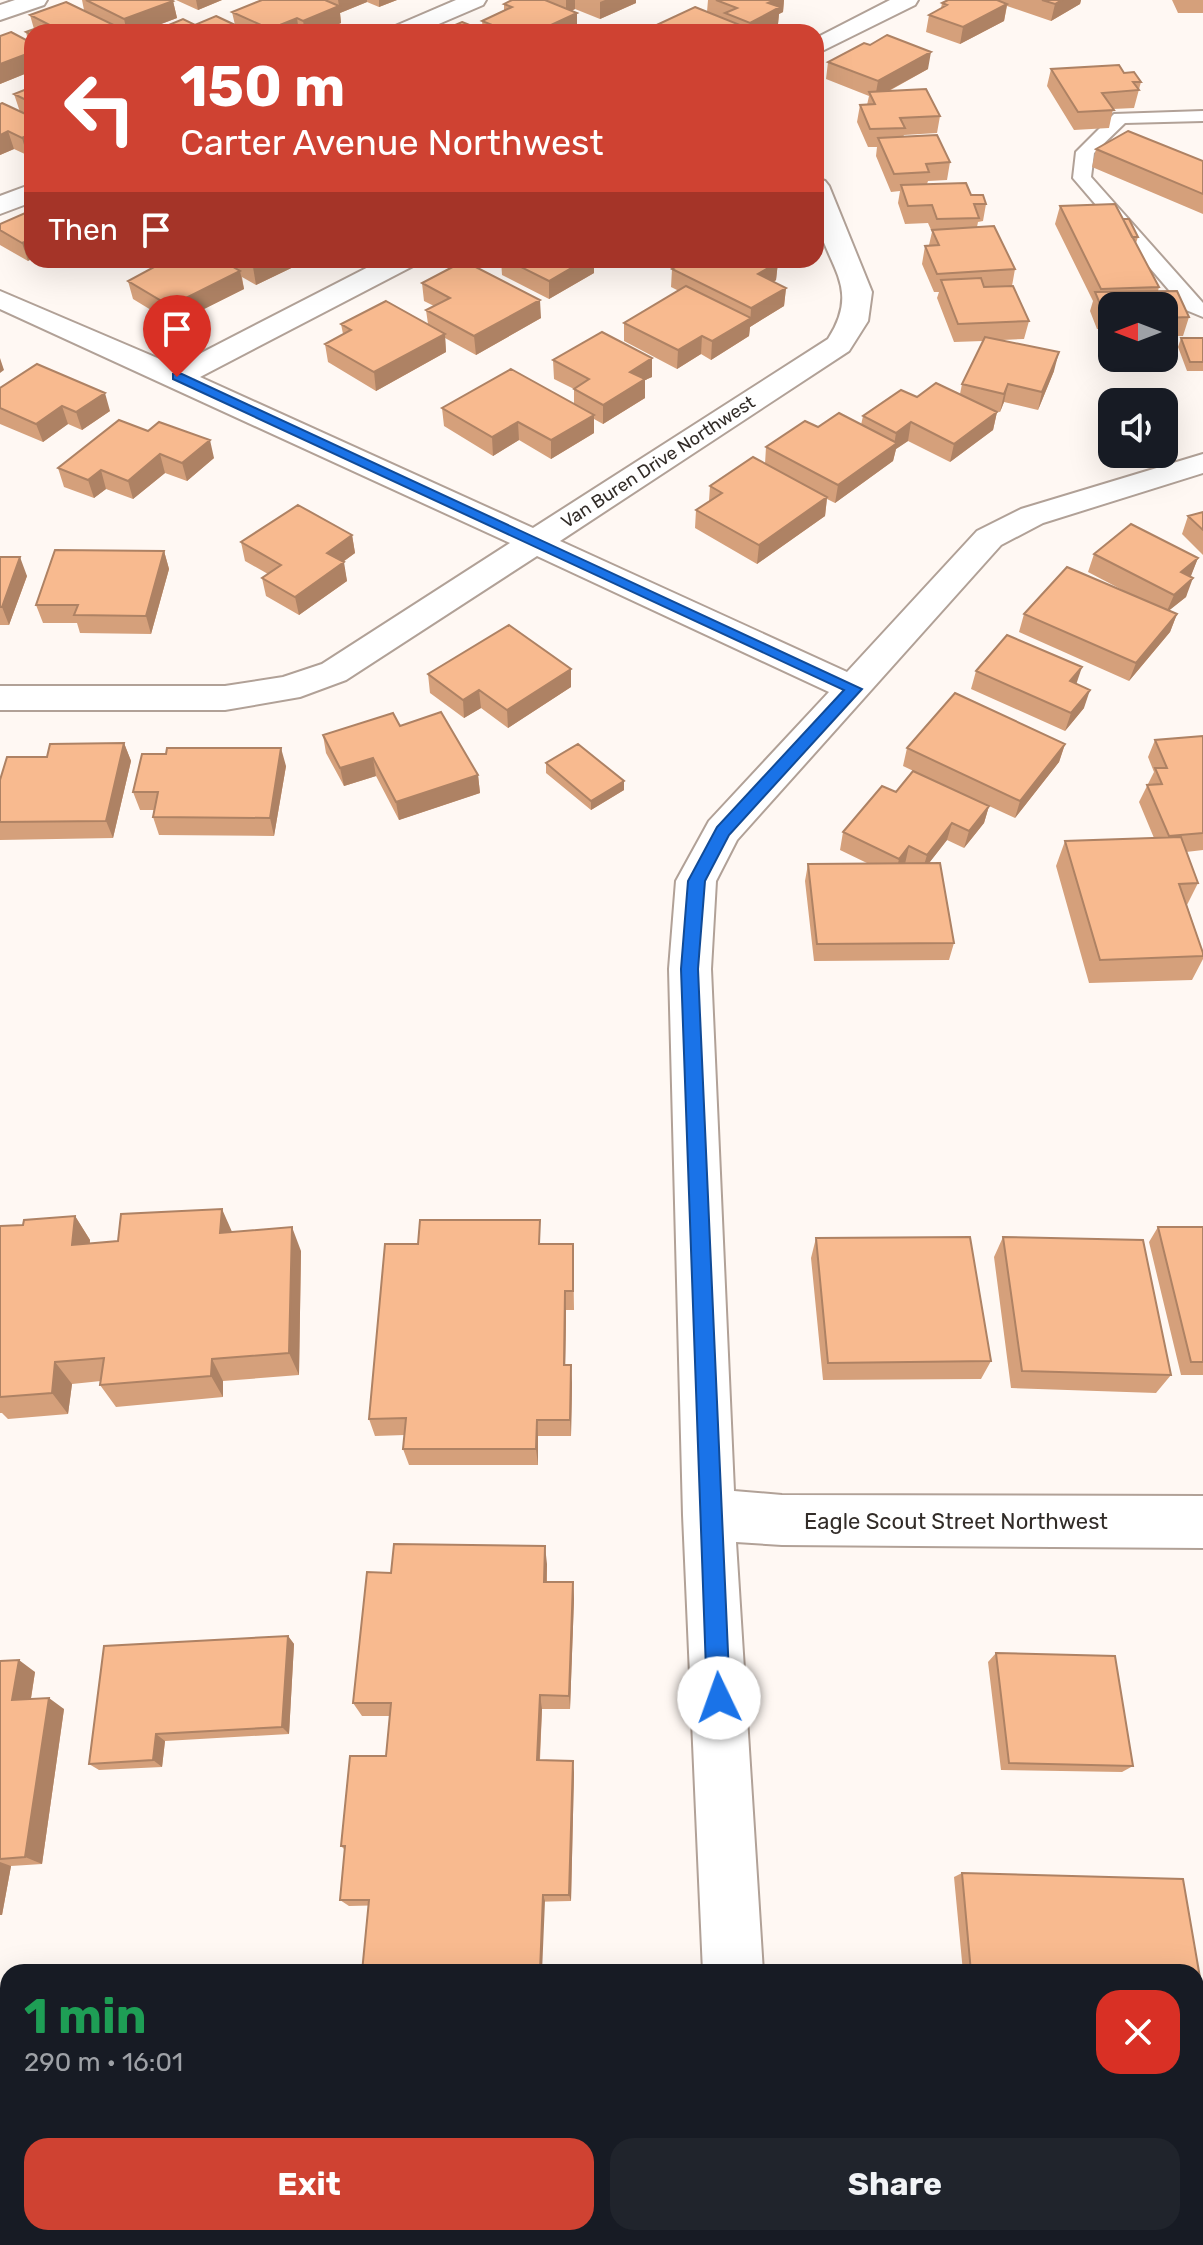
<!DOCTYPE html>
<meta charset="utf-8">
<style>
body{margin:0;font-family:Rubik,sans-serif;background:#20242c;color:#f1f3f6;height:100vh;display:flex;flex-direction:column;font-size:30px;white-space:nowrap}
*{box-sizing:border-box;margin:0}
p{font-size:26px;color:#9ea1a6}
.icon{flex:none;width:44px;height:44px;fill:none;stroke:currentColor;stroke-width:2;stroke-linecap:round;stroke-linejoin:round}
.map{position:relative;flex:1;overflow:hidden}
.sheet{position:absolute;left:0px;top:1964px;width:1204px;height:282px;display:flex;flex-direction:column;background:#171b24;border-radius:24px 24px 0 0;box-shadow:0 8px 32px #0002}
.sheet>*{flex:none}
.banner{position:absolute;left:24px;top:24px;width:800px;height:244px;border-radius:24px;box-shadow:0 8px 32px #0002;background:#cf4232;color:#fff;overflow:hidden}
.needle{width:52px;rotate:270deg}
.buttons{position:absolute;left:1098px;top:292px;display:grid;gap:16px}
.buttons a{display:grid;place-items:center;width:80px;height:80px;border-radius:16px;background:#171b24;box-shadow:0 8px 32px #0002;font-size:40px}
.pin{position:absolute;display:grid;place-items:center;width:68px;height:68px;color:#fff;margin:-82px -34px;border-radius:50% 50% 50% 0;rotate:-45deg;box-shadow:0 0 8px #0007}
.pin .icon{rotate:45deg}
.me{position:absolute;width:88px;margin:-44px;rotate:357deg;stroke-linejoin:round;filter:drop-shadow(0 0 6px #0008)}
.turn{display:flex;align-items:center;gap:28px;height:168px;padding:0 24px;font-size:36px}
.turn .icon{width:104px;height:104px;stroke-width:2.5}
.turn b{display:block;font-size:56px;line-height:68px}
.then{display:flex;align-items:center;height:76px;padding:0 24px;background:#0003;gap:16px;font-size:30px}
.round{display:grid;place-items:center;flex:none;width:84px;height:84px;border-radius:24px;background:#20242c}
.summary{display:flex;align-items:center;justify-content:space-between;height:136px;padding:0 24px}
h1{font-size:48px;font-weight:700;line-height:60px;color:#1e9e55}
.button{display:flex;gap:16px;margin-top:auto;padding:16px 24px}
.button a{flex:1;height:92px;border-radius:24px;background:#cf4232;color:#fff;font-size:32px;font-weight:700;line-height:92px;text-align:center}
.button a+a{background:#20242c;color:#f1f3f6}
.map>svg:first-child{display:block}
</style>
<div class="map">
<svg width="1203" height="2245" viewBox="0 0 1203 2245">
<rect width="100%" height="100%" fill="#fff8f3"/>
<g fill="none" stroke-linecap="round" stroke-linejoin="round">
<defs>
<path id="lane" d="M1203,111v10l-78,2 -31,30 -3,24 112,126v14l-17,-7 -113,-132 3,-26 38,-38z"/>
<path id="street" d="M15,0h32l-3,5 -44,15v-15z
M456,0h30l-3,5 -63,27h-30l3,-5z
M890,0h28l-3,5 -99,49v-16z
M816,178l9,3 4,5 43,106 -4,29 -19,30 -289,190 287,131 130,-141 44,-22 182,-55v19l-160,50 -42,22 -264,295 -21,41 -5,88 23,522 48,4 421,1v52l-421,-3 -46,-3 27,430h-60l-20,-457 -14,-546 7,-88 33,-60 120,-129 -292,-136 -191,124 -46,17 -75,13h-225v-24h225l58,-9 39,-13 188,-121 -510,-234v-18l176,75 206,-106h35l-4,6 -213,111 333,151 295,-189c32,-50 2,-69 -11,-117 -4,-13 -1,-30 -1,-44z
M32,184v18l-32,12v-18z
M712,2238h66v7h-66z"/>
</defs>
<!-- lane casing -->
<use href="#lane" stroke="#b1a197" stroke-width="4"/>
<!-- street casing -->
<use href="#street" stroke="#b1a197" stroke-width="4"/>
<!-- lane -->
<use href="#lane" fill="#fff" fill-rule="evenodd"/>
<!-- street -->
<use href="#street" fill="#fff" fill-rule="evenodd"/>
</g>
<!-- wall -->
<path fill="#d5a07b" d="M82,0h89l2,1 4,17 -37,14h-108v39l-32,13v-48l28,5 -2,-9 8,-3 -4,-14 54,-5z
M176,0h46l-24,10z
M262,0h135l-18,7 -12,-5 -27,11 1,10 -20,9h-169l83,-7 -3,-13z
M512,0h124v3l-36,16 -25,-10 -3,2 5,2v17l-4,2h-134l44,-2 -1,-9 22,-11v-6z
M708,0h76l-1,12 -4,2 -1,10 -15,8h-115v-3l59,-17z
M948,0h133l-1,4 -29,17 -44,-15 -3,15 -44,23 -34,-12 3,-17 12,-7 1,-5z
M1172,0h31v13h-25z
M828,62l100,7 -39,22 51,25 -3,17 -33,2 -1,2 47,25 -3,18 -19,1 -1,3 44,11 15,9 -3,17 -5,1 -1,5 38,42 -3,17 17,35 -5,18 -22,1 52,31 -16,39 -34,-8 -4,10 -5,-1 2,1 -4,18 -43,32 -42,-21 -12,8 -3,12 -58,42 -8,-4 -2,17 -68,48 -62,-36 1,-18 13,-9 1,-15 55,-22 1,-17 52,-20 43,-2 2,-9 54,-19 43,-3 2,-10 21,-43 -29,1 -17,-44 2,-6h-5l-12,-28 3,-18 4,-1 3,-13 -4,-9 -23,1 -7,-21 2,-12 -9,1 -15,-36 1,-9h-9l-11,-25 3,-17h7l2,-9 -43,-17z
M1051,69l73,4 17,9 -7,26 -21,1 -4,19 -35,2 -27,-44z
M32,87v66l-5,2 -13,-6 -14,6v-51l20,8 -6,-18z
M1096,149l107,12v53l-111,-47z
M1060,206l63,13 15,18 -2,6 23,44 -1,4 31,26 -6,19h-19v-30h-52v23h-15l-7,-18 3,-10 -38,-77z
M32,210l-4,51 -28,-16v-21z
M229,260h79l-52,25 -14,-8 2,12 -70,35 -41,-25 -5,-18 74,-18 28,2z
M501,260h93v13l-45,26 -47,-24z
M778,262l-2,18 -2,2 12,6 -2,18 -34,21 -1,9 -38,24 -10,-6 -24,15 -53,-28v-18l55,-32 -8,-4 1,-18z
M422,283l119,35 -65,37 -31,-17 1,14 -70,39 -48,-29 -3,-18 18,-10 -2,-10h87l-2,-14 8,-4 -10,-5z
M1181,338h22v33h-16l-9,-24z
M652,358v19l-7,3v18l-42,26 -9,-5v14l-43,26 -32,-19 -26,16 -49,-30 -2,-18 132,-4v-15l-20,-10 -1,-19z
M0,388l110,23 -28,19 -14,-6 -25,18 -43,-18z
M119,420l95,38 -27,23 -22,-8 -32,26 -27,-10 -12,9 -30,-11 -6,-19z
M1203,512v43l-21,-21 6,-18z
M352,535l3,18 -12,9 4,19 -48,34 -33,-19 -4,-18 6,-4 -23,-13 -4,-19z
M164,551l5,18 -18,65 -71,-1 -3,-10h-34l-7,-18z
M1094,554l104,4 -8,19 -4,20 -17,13 8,4 -7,18 -41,49 -110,-49 5,-18 106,-20 -42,-22z
M0,557l27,19 -18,49h-9z
M976,671l100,13 8,24 -19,23 -94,-42z
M428,674l143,13 -63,41 -27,-20 -17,10 -34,-25z
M400,726l78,49 2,18 -81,27 -23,-44 -32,10 -18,-33 -3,-18z
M1203,736v114l-17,2 12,31 -11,22 16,48v6l-11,21 -103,3 -33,-117 9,-25 89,-3 -15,-36 15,-30 -6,-15 7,-17z
M124,743l7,18 -18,77 -113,2v-60z
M1065,744l-6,18 -44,56 -26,-12 -5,17 -20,25 -17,-8 -18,23 25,80 -5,17 -135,1 -9,-80 3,-17h61l-29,-14 3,-18 53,-40 47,-7 -40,-19 4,-18z
M546,763l78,27 -33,20 -45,-37z
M286,766l-12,70 -115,-1 -6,-18 1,-7h-14l-7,-18z
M75,1216l15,24v4l142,-12 69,19 -2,124 -76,6v16l-107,10 -16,-22 1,-4 -29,3 -4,30 -60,5 -6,-6h-2v-187l23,-1z
M1158,1227h45v148h-22l-32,-133z
M1003,1237l168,138 -15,18 -145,-5 -17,-131z
M816,1238l175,123 -10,18 -158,1 -12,-122z
M541,1244h32l1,66h-8l-1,55 7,18 -1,53h-33v29h-129l-6,-16 2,-14 -30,1 -6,-17z
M547,1564v18h26l1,17 -4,110h-28l-2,51 34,12 -3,129 -222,5 -9,-6 5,-50 -4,-4 45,-90 4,-40h-28l-9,-13 38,-130z
M288,1636l6,8 -5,90 -124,7 -3,26 -63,3 -10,-6z
M996,1653l137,113 -11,6 -121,-2 -13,-108z
M0,1661l35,11 -4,27 33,10 -22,155 -31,2 -9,49h-2z
M962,1873l234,99h-233l-9,-95z
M951,2238h245l7,7h-252z"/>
<!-- shaded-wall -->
<path fill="#ae8264" d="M196,0h26l-24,10z
M338,0h29v2l-27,11 1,10 -20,9h-16l-2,-11 36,-15z
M379,0h18l-18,7z
M566,0h9v9l-9,4z
M605,0h31v3l-36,16v-17z
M775,0h9l-1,12 -4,2 -1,10 -15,8h-14l1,-9 18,-20z
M1062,0h19l-1,4 -29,17 4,-17z
M173,1l4,17 -37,14h-13l-3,-13z
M1007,4l-3,17 -44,23 3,-17z
M577,13v17l-4,2h-37z
M297,18l2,14h-28l-1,-3z
M118,27l1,5h-15z
M32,52v19l-32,13v-20z
M931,52l-3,17 -53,29 3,-17z
M8,131l6,18 -14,6v-20z
M32,133v20l-5,2 -5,-17z
M32,239v20l-4,2 -6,-18z
M268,260h40l-52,25 -3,-18z
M585,260h9v13l-45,26v-18z
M778,262l-2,18 -20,12 2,-18z
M240,271l4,18 -70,35 -4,-18z
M786,288l-2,18 -34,21 1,-19z
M540,300l1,18 -65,37 -2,-19z
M751,318l-2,18 -38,24 1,-19z
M445,334l1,18 -70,39 -2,-19z
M702,336l-1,18 -24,15 1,-19z
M1059,352l-5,19 -16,39 4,-18z
M0,358l4,12 -4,3z
M652,358v19l-7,3v18l-42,26v-19l27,-33z
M1008,384l-4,18 -4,10 4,-18z
M105,393l5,18 -28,19 -6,-18z
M62,406l6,18 -25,18 -7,-18z
M997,412l-4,18 -43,32 4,-18z
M594,415v18l-43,26v-19z
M518,422l1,18 -26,16 -1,-19z
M911,422l-3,19 -12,8 -3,12 -58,42 3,-18 56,-40 2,-12z
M210,440l4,18 -27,23 -5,-18z
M160,454l5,19 -32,26 -5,-18z
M101,470l5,19 -12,9 -6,-18z
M827,497l-2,19 -68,48 2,-19z
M352,535l3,18 -25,18 -3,-18z
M164,551l5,18 -18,65 -5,-18z
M20,557l7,19 -18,49 -7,-18z
M1198,558l-7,18 -17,15 7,-19z
M344,562l3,19 -48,34 -4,-18z
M1193,578l-7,19 -20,16 8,-18z
M1177,614l-7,18 -41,49 7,-18z
M1082,667l-6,18 -6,-4z
M571,669v18l-63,41 -1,-18z
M479,690l2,18 -17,10 -1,-18z
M1090,690l-6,18 -19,23 6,-18z
M124,743l7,18 -18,77 -7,-17z
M1065,744l-6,18 -44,56 5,-17z
M281,748l5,18 -12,70 -4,-18z
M373,758l3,18 -32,10 -4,-18z
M478,775l2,18 -81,27 -3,-18z
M624,781v9l-33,20v-9z
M989,806l-5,17 -20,25 5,-17z
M952,823l-5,17 -25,32 5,-17z
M909,846l-4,18 -10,12 4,-17z
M222,1209l11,25 -13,-1z
M75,1216l15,24 -3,29 -15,-24z
M292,1227l9,24 -2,124 -10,-22z
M565,1291l1,19 -1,73 -1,-18z
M212,1359l11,22v16l-12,-21z
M55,1362l17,22 -4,30 -16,-21z
M571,1365l1,18 -1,53 -1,-16z
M537,1420l1,16v29l-2,-16z
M545,1546l2,18 -1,34 -2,-16z
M573,1582l1,17 -4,110 -1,-13z
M288,1636l6,8 -5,90 -7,-7z
M19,1660l16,12 -6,38 -17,-10z
M540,1695l2,14 -3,62 -2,-11z
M49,1698l15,11 -22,155 -17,-7z
M156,1734l9,7 -3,26 -9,-7z
M573,1761l1,11 -3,129 -2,-6z
M0,1862l11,4 -9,49h-2z
M543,1895l2,6 -3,71h-2z
M8,2198v40h6l-1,7h-13z
M394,2238h5l-1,7h-4z"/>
<!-- building -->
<path fill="#f8ba8f" stroke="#ae8264" stroke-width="2" d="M86,0h85l2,1 -49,18z
M262,0h63l14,6 -36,15 -6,-3 -27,11 -38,-17z
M512,0h33l32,13 -41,19h-26l-28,-11 30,-14 -8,-3z
M716,0h59l-7,3 12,4 -30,16 -25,-10 12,-5z
M948,0h49l10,4 -44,23 -34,-12 18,-10 -5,-2z
M1042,0h20l-7,4z
M66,2l52,25 -14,5h-72v3l-6,-3 22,-8 -18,-9z
M695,7l50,20 -10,5h-80l-7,-3z
M216,16l34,16h-98l31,-13 12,6z
M462,22l25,10h-48z
M11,32l21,11v9l-32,12v-28z
M887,35l44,17 -53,29 -50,-19 36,-19 6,2z
M1119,65l5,8 10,-1 7,10h-8l6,8 -37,3 12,17 -36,2 -27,-43z
M32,87v16l-18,-9z
M926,89l14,27 -40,2 5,10 -35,1 -10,-24 15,-1 -6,-12z
M2,103l30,14v16l-10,5 -14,-7 -8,4v-31z
M1128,131l75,30v33l-107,-45z
M937,135l13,27 -24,2 3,8 -35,2 -16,-36z
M966,183l5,12h12l3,9h-12l5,14 -42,1 -5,-14 -24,1 -7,-21z
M1115,204l44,83 -58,2 -41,-83z
M32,210v29l-10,4 -22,-13v-6z
M1123,219h6l9,18h-6z
M994,226l21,43 -78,5 -12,-28 14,-1 -7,-15z
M167,260h29l6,3 7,-3h12l19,11 -70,35 -42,-25z
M241,260h27l-15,7z
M507,260h78l-36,21z
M688,260h85l5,2 -20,12 28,14 -35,20 -79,-39z
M464,261l76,39 -66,36 -48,-26 24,-12 -28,-15z
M981,278l3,9 29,-1 16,35 -71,3 -17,-44z
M686,286l65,32 -39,23 -10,-5 -24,14 -54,-27z
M1177,291l12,26 -25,1v-12h-52v5h-9l-8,-19z
M386,301l59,33 -71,38 -49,-28 26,-14 -10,-6z
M602,332l50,26 -22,14 15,7 -42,26 -29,-16 15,-10 -36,-19z
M985,337l74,15 -17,40 -34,-8 -4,10 -42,-10z
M1181,338h22v24h-13z
M37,364l68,29 -29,19 -14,-6 -26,18 -36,-16v-20z
M511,369l83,46 -43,25 -33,-18 -26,15 -50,-29z
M936,383l61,29 -43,32 -43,-22 -15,11 -33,-17 38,-26 16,7z
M839,413l58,30 -59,42 -72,-38 39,-26 13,6z
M119,420l29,11 11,-9 51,18 -28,23 -22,-9 -32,27 -27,-11 -13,10 -30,-12z
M753,457l74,40 -68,48 -63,-35 26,-17 -12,-7z
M298,505l54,30 -25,18 17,9 -49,35 -33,-19 19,-13 -40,-23z
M1203,512v18l-15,-14z
M1131,524l67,34 -17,14 12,6 -19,17 -80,-41z
M55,550l109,1 -18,65 -72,-1 4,-10h-42z
M0,557h20l-18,50h-2z
M1067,567l110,47 -41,49 -112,-49z
M509,625l62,44 -64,41 -28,-20 -16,10 -35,-26z
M1007,635l75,32 -12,14 20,9 -19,23 -95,-42z
M955,693l110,51 -45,57 -113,-53z
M441,712l37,63 -82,27 -23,-44 -33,10 -17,-33 70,-22 7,13z
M1203,736v97l-34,3 -22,-51 15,-1 -7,-16h12l-12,-28z
M124,743l-18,78 -106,1v-42l7,-23h40l3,-13z
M578,744l46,37 -33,20 -45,-38z
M167,748h114l-11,70 -117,-1 5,-25h-25l9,-38h24z
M913,771l76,35 -20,25 -17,-8 -25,32 -18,-9 -10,13 -56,-27 39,-46 14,6z
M1181,837l17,46 -19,1 24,69v3l-103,4 -35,-119z
M940,863l14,80 -137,1 -9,-80z
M222,1209l-2,24 72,-6 -3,126 -77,6 -1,17 -111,9 4,-27 -49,4 -3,31 -52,4v-171l23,-1 1,-5 51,-4 -3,29 46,-4 3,-27z
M420,1220h120l-1,24h34v47h-8l-1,74h7l-1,55h-33l-1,29h-133l3,-31 -37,1 16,-175h33z
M1158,1227h45v135h-12z
M970,1237l21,124 -163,2 -12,-125z
M1003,1237l140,3 28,135 -149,-4z
M394,1544l151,2 -1,36h29l-4,114 -29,-1 -3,65 36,1 -4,134h-26l-3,77h-178l7,-72h-29l5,-54h-4l9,-90h36l5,-53h-38l14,-131 24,1z
M288,1636l-6,91 -126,7 -3,26 -64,4 15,-118z
M996,1653l119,3 18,110 -124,-3z
M19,1660l-7,40 37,-2 -24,159 -25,2v-198z
M962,1873l221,6 20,116v93l-7,-1v-115h-225z
M0,2174h8v24l-8,45z
M1196,2197l7,48h-240l-1,-7h234z
M200,2238h194v7h-195z"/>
<!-- route -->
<path fill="#1a73e8" stroke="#114b97" stroke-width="2" d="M173,374h9l680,315 -133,146 -24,46 -7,88 32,729 -3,8 -8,3 -8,-3 -4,-8 -26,-729 7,-88 29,-54 127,-137 -671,-311z"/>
<g text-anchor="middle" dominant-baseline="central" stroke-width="6" stroke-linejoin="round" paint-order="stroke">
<!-- far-street labels -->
<g font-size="18" fill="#322c28" stroke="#fff">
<text transform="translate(658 462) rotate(-33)">Van Buren Drive Northwest</text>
</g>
<!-- street labels -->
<g font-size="22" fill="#322c28" stroke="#fff">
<text x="956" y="1521">Eagle Scout Street Northwest</text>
</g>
</g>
</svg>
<div class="buttons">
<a><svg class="needle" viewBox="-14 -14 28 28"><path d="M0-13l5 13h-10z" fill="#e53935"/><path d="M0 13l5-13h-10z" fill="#9ea1a6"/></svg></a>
<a><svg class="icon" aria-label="sound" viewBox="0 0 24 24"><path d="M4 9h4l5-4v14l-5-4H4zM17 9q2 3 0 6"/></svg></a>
</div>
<div class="pin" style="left:177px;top:377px;background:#d93025"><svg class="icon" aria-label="arrive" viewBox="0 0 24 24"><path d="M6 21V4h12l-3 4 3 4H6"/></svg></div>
<svg class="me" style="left:719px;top:1698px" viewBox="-20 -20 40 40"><circle r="19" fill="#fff"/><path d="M0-13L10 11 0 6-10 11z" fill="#1a73e8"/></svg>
<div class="banner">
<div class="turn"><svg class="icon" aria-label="left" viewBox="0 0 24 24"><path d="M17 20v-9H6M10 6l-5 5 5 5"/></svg><div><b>150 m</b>Carter Avenue Northwest</div></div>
<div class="then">Then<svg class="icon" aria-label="arrive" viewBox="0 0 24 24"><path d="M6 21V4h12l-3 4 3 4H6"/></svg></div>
</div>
<section class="sheet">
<div class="summary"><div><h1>1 min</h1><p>290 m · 16:01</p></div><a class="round" style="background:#d93025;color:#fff"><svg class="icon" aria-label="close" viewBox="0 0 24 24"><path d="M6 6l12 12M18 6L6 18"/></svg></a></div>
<div class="button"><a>Exit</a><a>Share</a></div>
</section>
</div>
